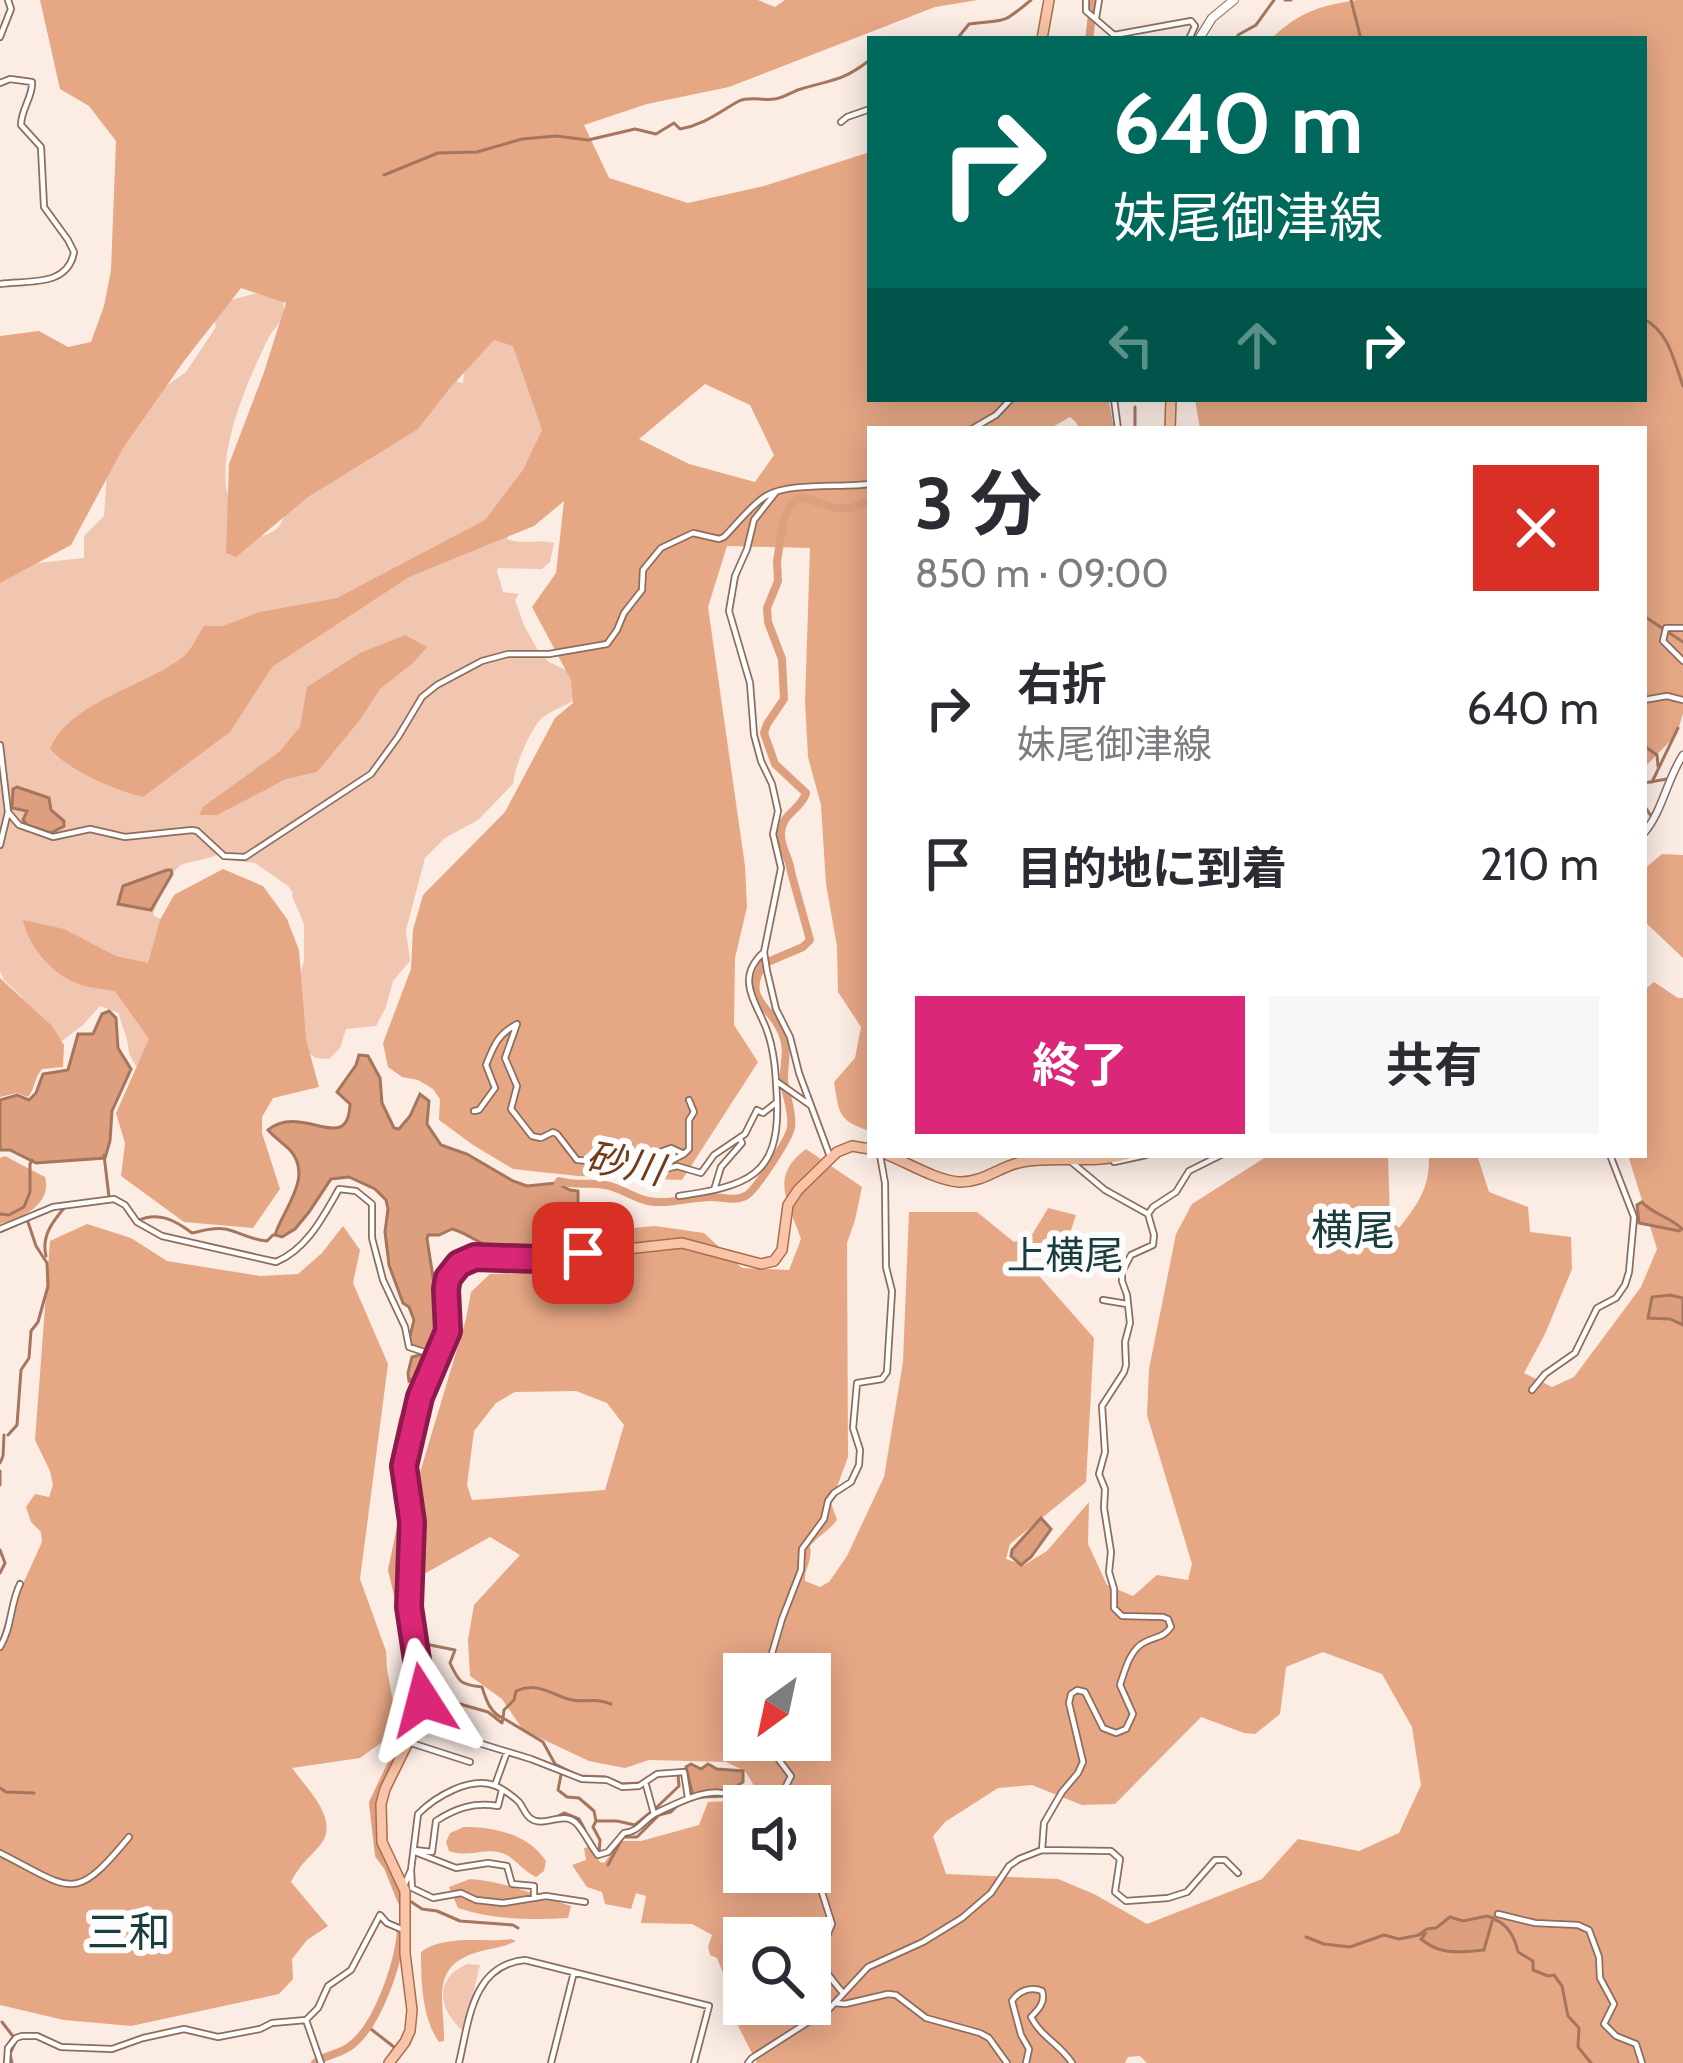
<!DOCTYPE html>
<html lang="ja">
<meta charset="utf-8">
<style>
body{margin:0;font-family:Cabin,"Noto Sans JP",sans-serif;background:#f7f7f7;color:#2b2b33;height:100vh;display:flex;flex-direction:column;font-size:45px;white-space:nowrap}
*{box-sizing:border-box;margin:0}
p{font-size:39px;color:#7c7c81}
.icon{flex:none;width:66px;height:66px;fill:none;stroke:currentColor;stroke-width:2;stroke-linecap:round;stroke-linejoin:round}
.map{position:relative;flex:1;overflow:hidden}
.side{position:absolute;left:867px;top:426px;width:780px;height:732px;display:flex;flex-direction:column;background:#fff;border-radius:0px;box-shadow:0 6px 30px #0003}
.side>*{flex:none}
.hud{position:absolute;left:867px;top:36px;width:780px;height:366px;border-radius:0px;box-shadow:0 6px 30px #0003;background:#00695c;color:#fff;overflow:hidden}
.needle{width:78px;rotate:213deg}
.fabs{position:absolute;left:723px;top:1653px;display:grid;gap:24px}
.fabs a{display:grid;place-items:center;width:108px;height:108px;border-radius:0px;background:#fff;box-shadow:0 6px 30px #0003;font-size:60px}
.pin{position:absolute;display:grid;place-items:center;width:102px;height:102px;color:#fff;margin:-51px;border-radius:24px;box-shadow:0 6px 18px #0006}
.me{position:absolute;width:132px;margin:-66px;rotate:351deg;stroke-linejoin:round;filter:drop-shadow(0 0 9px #0008)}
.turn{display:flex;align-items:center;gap:42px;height:252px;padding:0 48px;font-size:54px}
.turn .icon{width:156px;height:156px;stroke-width:2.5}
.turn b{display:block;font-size:84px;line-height:102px}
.lanes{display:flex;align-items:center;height:114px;padding:0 48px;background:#0003;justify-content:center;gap:60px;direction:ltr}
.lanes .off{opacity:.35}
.round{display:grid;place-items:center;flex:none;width:126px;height:126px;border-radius:0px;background:#f7f7f7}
.head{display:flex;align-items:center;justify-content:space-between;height:204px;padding:0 48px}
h1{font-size:72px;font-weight:700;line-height:90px}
.primary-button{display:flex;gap:24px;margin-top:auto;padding:24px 48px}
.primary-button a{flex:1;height:138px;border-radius:0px;background:#db2777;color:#fff;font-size:48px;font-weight:700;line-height:138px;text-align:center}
.primary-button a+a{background:#f7f7f7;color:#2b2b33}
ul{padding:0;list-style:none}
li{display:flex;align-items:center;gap:36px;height:156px;padding:0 48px}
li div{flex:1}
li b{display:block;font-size:45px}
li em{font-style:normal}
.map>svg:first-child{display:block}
</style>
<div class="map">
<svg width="1683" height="2063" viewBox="0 0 1683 2063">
<rect width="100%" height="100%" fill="#fbece4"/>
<!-- green -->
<path fill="#f0c6b0" d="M268,290l15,9c4,22 -7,24 -16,42 -19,39 -46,101 -41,145 2,16 18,37 25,52 16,-3 29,-5 33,-23l164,-142 10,9 5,1 2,-21 36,-41 61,87 -55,131c15,6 31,0 47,4l-4,19 -8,7 -44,-1 -1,3 6,21 16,2 -4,6 9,25 13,24 12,13 23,11 11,22c-10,7 -39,19 -43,25 -12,14 -25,46 -27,64l-35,36 -33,18 -20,20 -19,72 4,31 -17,20 -7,26 -10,19 -30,3 -6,19 -11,11 -13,-1 -12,-8 -8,-64 8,-25v-37l-12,-28 1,-3 -5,-7 -33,-23 -28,-3 -8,-6c-12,6 -26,6 -38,11 -8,3 -26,41 -28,50l11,6 38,7 -64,140c-13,-17 -7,-15 -12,-31 -2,-9 -6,-14 -7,-24l-19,-7 -17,19 -21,16 -32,-26 -8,-18 -18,-17 -4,-9v-395l18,-11 66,-7v-22l20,-20 3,-45 55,-82 24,-17 30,-45 -2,-8 9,-17z
M467,1964l13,1 -16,67c-25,-21 -32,-53 3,-68z"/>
<!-- forest -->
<path fill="#e6a785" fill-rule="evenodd" d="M40,0h718l17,7 10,-7h193l-43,7 -206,80 -82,17 -63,21 25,53 79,25 76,-17 106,-34v247h235l4,3 5,27h-35l-3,-7 -6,-5 -21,12h-179v702c-32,-10 -31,-18 -36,-49l21,-24 6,-31 -23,-35 -1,-46 -11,-62 -5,-79 -13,-48 -3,-55 5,-154 -83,-2 -19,61 37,259 2,41 -12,51 -1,67 24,37 -76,118 -104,-4 -65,-7 -40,-24 -34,-25 1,-21 -7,-10 -15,-9 -16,-3 -14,-10 -5,-24 28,-74 2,-39 10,-35 82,-83 50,-94 18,-15 -2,-23 -39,-73 24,-34 8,-72 -30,25 -125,51 -137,90 -42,65 -87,65c-29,-7 -73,-26 -93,-48 19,-47 94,-62 133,-92 9,-7 14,-21 21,-31h19l37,-14 77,-14 148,-78 38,-50 19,-40 -29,-84 -19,-6 -45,49 -31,40 -110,68 -72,60 -10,-4 3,-89 34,-89 23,-72 -45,-15 -57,73 -61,87 -52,97 -71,38v-247l39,-5 29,16 23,-5 13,-36 7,-36 5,-129 -27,-35 -29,-17zM705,384l45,21 24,50 -19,27 -66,-18 -50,-25z
M1357,0h326v713l-6,21 -33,34v-339h-444l-5,-30h449v-360h-373c28,-27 48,-33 86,-39z
M405,635l22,12 -13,15 -34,27 -21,32 -42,51 -31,7 -69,36h-18l4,-8 76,-55 21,-25 7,-40 53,-34z
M1662,854l21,1v103l-39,-37v-52z
M223,869l40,17 24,33 12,31 7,89 13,48 -46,11 -11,19v16l18,56 -27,39 -69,-6 -63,-46 4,-33 -9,-30 33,-74 -34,-48c-13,-2 -29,-3 -41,-9 -24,-10 -46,-37 -51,-62l41,9 52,27 32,7 12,-43 14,-25z
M0,978l52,48 12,19 -1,22 -21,2c-8,9 -7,20 -14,28l-11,-4 -17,4z
M1654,982l24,16h5v1065h-536l-7,-7 -12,1 -3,6h-368l-23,-45 5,-13 -1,-18 -12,-6 -9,-23 -7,-3 -2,-8 4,-12 -20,-11 -51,-1 5,-27 -10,-3 -5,16 -26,-5 -3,-12 -15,-5 -15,-22 14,-5 -2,-12 6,-1 10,15 4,1 17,-22h20l58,-16 9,-23 24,-1 12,6v65h66v-66h-50l-2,-14 -13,-21 -19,-9 -77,-2 -24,8 -36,-7 -66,-31 -21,-31 -32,-23 -2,-36 6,-35 46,-50 -30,-18 -66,37 -5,-98 47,-157 5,-27 19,-18 88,-3 49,-12 6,-31 22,-2 49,7 38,35 47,2 12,-31c-12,-36 -33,-62 5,-90l56,38 -7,33 -8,23 1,214 -17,46 6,17c-8,11 -18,15 -27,26 3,16 -6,22 -5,35l15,6 9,-5 18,-26 37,-79 19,-115 6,-150h68l37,30 18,-7 16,-27 28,7 -9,27 -41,19 68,77 -8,144 -76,62 -4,15 18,6 23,-14 42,-49 -1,42 19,41 26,11 24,-21 31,5 4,-16 -45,-149 2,-46 27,-135 16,-30 77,-49h119l2,65 9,8c20,-25 31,-41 30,-73h48l12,37 39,15 2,25 41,5 1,32 -27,65 -21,39 28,14 22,-10 67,-90 16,-38 -29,-94h16v-165zM576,1391l31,12 17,22 -19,65 -133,10 -5,-15 7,-54 22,-28 19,-11zM1323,1652l59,22 30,53 9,58 -22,48 -40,18 -61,-12 -36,40 -115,45 -53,-30 -36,-15 -112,-5 -13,-38 12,-14 53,-34 34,-3 50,20 33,-1 86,-87 43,16 11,1 25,-20 6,-47zM744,1674h66v66h-66zM744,1938h66v66h-66z
M5,1156l40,21c7,27 -22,41 -45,47v-66z
M87,1224l44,14 36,23 93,15 38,-2 24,-21 21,-27 17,24 -7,33 35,81 -28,215 26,72 1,18 7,38 -9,33 -25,18 -68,10c14,20 48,51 29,76 -13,16 -19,17 -30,38l37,44 -21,14 -15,19 1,20 -14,15 -148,32 -67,-6 -64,-15v-354l6,-7 16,-58 20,-44 -1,-10 -10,-10 -5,-15 9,-13 14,3 4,-12 -3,-14 -15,-31 15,-199z
M464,1827c30,0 64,7 82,34l-2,10 -8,6c-14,-6 -20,-19 -34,-24 -18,-6 -34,5 -53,-2l-3,-9 4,-9z
M470,1879c34,2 69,17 101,27l-3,12c-38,2 -74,2 -110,-10l-9,-21z
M511,1939l5,2c-13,7 -24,7 -38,11 -50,14 -33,51 -34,89l-5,1c-17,-24 -18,-62 -18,-90 24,-18 62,-9 90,-13z"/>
<!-- water -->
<path fill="#dd9f7e" stroke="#a5765d" stroke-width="3" d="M17,787l32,11 2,12 13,11v5l-13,7 -24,-8 -4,-5 4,-9 -15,-3 1,-19z
M167,870h4l1,4 -21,36 -33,-6 5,-18z
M109,1011l7,7 2,30 13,21 -19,42 -2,30 -5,17 -69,5 -26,-13h-10v-50l17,-5 12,5 7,-7 7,-19 25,-4 10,-36h15l9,-20z
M359,1055l9,1 12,22 2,25 12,25 5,1 11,-13 10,-22 9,7 -2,23 14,21 26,9 46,27 14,5 29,-3 14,7 8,1v55c-22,4 -49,14 -71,8 -20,-4 -36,-20 -55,-25l-13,6h-11l-1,4 14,89 -6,22 -8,1c2,19 -6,52 -20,66l9,-35 -2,-4 -5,3 -1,-8 4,-16 8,-2v-4l-8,-5 -3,-6 5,-20 -5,-13 -6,-4 -14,-38 -4,-33 3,-23 -2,-9 -11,-11 -26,-12 -18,2 -22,33 -14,17 -13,8 -7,-2c8,-26 39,-58 15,-85 -7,-7 -16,-13 -22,-20 34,-28 80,27 82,-26l-13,-12 19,-27z
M1642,1202c10,12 29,15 40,27l-3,2 -40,-8 -2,-18z
M1670,1295l13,3v27l-13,-6 -22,-1 4,-21z
M1041,1518l10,11 -20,28 -10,8 -10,-9 1,-6z
M691,1764l10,5 7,-5 9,5 26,2v11l-16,10 -34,4 -7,-29z
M1487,1916l6,2 -9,32c-24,2 -43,6 -63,-11l4,-5h-5l7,-5 9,-1 14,-11 13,4z"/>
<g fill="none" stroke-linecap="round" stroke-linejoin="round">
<!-- stream -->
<path stroke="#a5765d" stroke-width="3" d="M1285,0h6
M1351,0l10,39
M957,39l12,-15c37,-5 31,2 62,-24
M1237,39l1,-4 18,-10 18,-25
M384,175l54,-22 39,-1 45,-13 34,-3 32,4 47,-11 21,5 18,-11 6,6c24,-4 39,-17 59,-28 11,-5 24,0 36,-2 9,-1 18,-8 26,-10 33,-10 40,-7 69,-29
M1644,319c25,13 30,42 39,67
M1135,407v22
M1644,616l39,26
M1644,746l13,9 1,11
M1652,782l26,-54
M1644,783l23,-4
M1644,805l7,11
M104,1155l5,42
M0,1214l9,1 15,-8 6,-15v-28l2,-4
M137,1221c21,-10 38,-1 55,12 10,-2 21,-6 33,-4 15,3 26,11 42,12l6,-6
M0,1232l20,-9
M46,1256c-5,-20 7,-35 19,-49
M8,1435l9,-10 4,-55 8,-12 2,-27 7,-9 10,-36 -1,-23 -11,-17 -9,-27
M0,1463l3,-7 1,-21
M0,1471v14
M0,1550l5,13 -5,10
M420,1643l35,7 -5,13c10,22 12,21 32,24 4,13 9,27 21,31l1,-8 10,-10 2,-9c22,-10 35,4 56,9 15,3 22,-3 39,4
M428,1695l60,17 14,11 1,-5 40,24 12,22 24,12 27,1 16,7 19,-1
M561,1775l-3,15 9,7 12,1 15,13 2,10h21l18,4 16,-13
M0,1788l6,4 28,1
M701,1797l27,-1
M656,1808l23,-22 -1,-11
M556,1817l8,-4 15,6 6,11
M596,1821l-3,6 7,13 -1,15
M810,1832l19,5
M608,1865l15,-28h14l22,-22 12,-3 5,-5
M410,1901l12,8 15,2 23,10 53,4 5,3
M1494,1919c15,6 21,19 24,33l15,9v9l15,6 6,-1 8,11 6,30 11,12 -1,19 13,16
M1306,1937l18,7 26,3 34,-12 15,4 20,-4
M2,2022l10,13
M367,2026l27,21
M5,2063l1,-16 7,-10
M12,2063l-2,-9 5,-11"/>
<!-- river -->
<path stroke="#dd9f7e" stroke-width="8" d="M1089,39l5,-39
M555,1192l4,-11c16,5 30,1 46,4 15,2 28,13 43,16 22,4 41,-4 63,-4 11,0 26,5 36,-2 9,-6 43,-57 44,-68 2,-16 -5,-30 -7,-46 -1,-15 5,-31 -1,-45 -10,-32 -42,-32 -20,-72l40,-17 7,-7 -19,-68c-1,-14 -11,-25 -10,-39 0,-19 20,-23 25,-40l-31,-29 -11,-31 3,-9 17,-25 -2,-40 -14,-37 -1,-14 11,-27 -1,-20 7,-43 7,-14 10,-7 35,11h14l20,-7
M411,1648l-19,-78 11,-52 -10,-52 10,-47 9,-11
M401,1900l-13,-33 -9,-12 -6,-52 44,-93
M315,2063c10,-8 24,-9 34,-16 29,-20 51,-87 52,-120"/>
<defs>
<path id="minor" d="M1086,0v11l28,24 77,-14 4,5 -6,13
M1096,18l3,-18
M0,37l11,-28 -3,-9
M0,83l10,-4 22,3c1,15 -11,27 -11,43l20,22 3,60 24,33 6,12c-6,35 -45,28 -74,32
M841,122l6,-5 23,-8
M1114,399l4,30
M972,429l24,-14 15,-16
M776,492l-22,28 -7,29 -12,27 -6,35 21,72 4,52 7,26 11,23 6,27 -5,23 8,34 -17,84 3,19 9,38 14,28 9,36 30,81
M1683,628h-17l-3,13 20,20
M1644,700l23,-4 16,4
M0,745l8,67 -8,33
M8,812l11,13 34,12 37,-8 35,8 67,-7 5,1 27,25 21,1 126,-83 27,-37 24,-40 15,-12 45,-24 26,-7h41l58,-10 10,-14 7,-17 18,-23 1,-20 18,-22 32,-15 26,6 5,-2c13,-13 26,-31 42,-41 23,-14 75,-8 104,-12
M776,1081l34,24
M474,1111l5,-1 16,-22 -9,-23c8,-20 12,-31 31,-41l-12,34 12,28 -6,23 21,27 9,2 12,-6 4,2 20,26 50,4 44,-16 13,6 -23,12 1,4 15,-4 24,7 13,-18 31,-21 12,-24 6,3 14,-11
M684,1154l5,-5v-29l5,-8 -5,-12
M1114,1162l32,-7
M714,1190l7,-23 21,-24 -2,-4
M679,1196c66,-10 101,-18 98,-95 -1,-24 -2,-50 -11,-73 -11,-28 -31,-50 -2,-76
M1148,1214l5,-7 23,-15 13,-21 32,-16
M0,1229l53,-22 61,-8 11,6 12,17 25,14 114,26c31,-13 47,-45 63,-73l17,2 16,13v34l11,42 22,47 4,20 24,8
M1103,1300l24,4
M1532,1390l13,-16 30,-21 22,-45 19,-10 9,-13 4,-13 5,-55 -24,-62
M0,1647c12,-19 10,-43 20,-63
M766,1674l16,-55 19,-49 1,-21 22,-30 4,-18 6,-8 17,-11 8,-17 1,-15 -7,-22 4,-45 25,-4 5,-7 5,-81 -6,-24 -1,-84 -5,-28
M420,1725l111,34 51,20 25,1 15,7 17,-1 18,-12 27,-2 4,26
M764,1740l27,36 -5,10 5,13 -9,7
M408,1742l62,20
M495,1785l12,-33
M646,1785l8,29
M414,1850l18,2 4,-31c20,-13 38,-19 62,-15l4,-16
M1042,1850l2,-27 18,-31 16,-19 5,-11 -14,-59 2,-9 6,-4 8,2 18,36 13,5 10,-4 7,-15 -13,-29c5,-15 10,-36 25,-43 12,-6 18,-4 26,-15l-3,-8 -5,-2 -41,-1 -8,-8v-19l-5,-17 2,-20 -7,-44 1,-19 -6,-15 6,-22 -3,-46 22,-34 2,-7 -1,-23 5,-19 -3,-28 -5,-14v-9l9,-17 22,-10 1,-10 -6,-21 -43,-24 -36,-30
M415,1852l41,16 32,-5 19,3 5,18 22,2v12
M0,1853c72,36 73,52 129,-16
M411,1870l1,18 21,10 28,-5 15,7 27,3 43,-7 39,6
M768,1872c9,14 24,7 38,5l14,9 12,38c-15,36 -15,38 11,69
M404,1886l7,-16 7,-56c17,-17 53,-39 78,-28 7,3 18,11 23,16 4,5 6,12 11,16 14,11 32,-8 46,5 8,8 14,22 22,32l10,-3 16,-19c15,-1 19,-13 32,-20 20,-9 51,-27 75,-18 6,3 11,8 16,11
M1498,1914l37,9 43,2 11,5 10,27 1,21 14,26 -10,20 12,12 20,8 6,19
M835,2003l10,1 43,-10 8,1 30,23 54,15 9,5 18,25
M306,2020l15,43
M7,2063l1,-15 8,-10 6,-2h15l24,11 51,2 31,-11 41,-9 34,8 42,-8 12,-6 34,-3 12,-12 10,-22 23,-16 29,-55 7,8 14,6
M459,2063c10,-42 13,-98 66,-103l184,46 -15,57
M551,2063l23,-91
M748,2063l4,-5 78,-50 38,-41 55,-25 39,-24 29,-25 18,-27 10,-7 23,-9 69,1 9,8 -5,33 11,9 42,-3 19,-6 28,-32h10l13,13
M1026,2063l3,-14 -8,-14 -9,-34c6,-10 19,-15 30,-10 4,11 -4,19 -11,26 10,20 30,28 41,46"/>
<path id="tertiary" d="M1644,833c19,-23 23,-54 39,-78"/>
<path id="secondary" d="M1199,39l13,-21 22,-18"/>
<path id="primary" d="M1042,39l7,-39
M1170,429l1,-30
M888,1155c22,9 48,25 71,27 24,1 41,-16 63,-20 35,-6 70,2 104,-7
M389,2063l16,-21 5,-11 2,-21 -7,-57v-62l-23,-49 -1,-38 4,-15 32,-65 7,-30 -16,-87 4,-85 -8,-55 17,-76 27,-60v-53l11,-14 16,-7 60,2 147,-16 79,21 13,-3 8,-11 6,-45 10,-15 39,-38 15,-6 18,3"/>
</defs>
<!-- minor casing -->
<use href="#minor" stroke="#8e6d5c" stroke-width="8"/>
<!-- tertiary casing -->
<use href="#tertiary" stroke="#8e6d5c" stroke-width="9"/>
<!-- secondary casing -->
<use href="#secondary" stroke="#8e6d5c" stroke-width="10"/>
<!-- primary casing -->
<use href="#primary" stroke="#ab6d4b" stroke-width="12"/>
<!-- minor -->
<use href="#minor" stroke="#fff" stroke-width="4.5"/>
<!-- tertiary -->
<use href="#tertiary" stroke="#fff" stroke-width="6"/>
<!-- secondary -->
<use href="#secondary" stroke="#fff" stroke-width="8"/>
<!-- primary -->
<use href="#primary" stroke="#f9c4a7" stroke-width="9"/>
</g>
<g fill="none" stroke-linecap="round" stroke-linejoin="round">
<defs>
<path id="route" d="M423,1700l-14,-93 3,-85 -8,-56 16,-69 28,-66 -2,-42 2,-11 11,-14 16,-7 61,2 47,-6"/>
</defs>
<!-- route casing -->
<use href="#route" stroke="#8e194d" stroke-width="30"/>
<!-- route -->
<use href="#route" stroke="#db2777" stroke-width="21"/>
</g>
<g text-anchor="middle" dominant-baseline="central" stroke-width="12" stroke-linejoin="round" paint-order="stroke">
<!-- water labels -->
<g font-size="39" font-style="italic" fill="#743a17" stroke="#fcfcfc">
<text transform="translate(625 1163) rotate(11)">砂川</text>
</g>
<!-- neighbourhood labels -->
<g font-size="39" fill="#193c3d" stroke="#fcfcfc">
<text x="1065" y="1255">上横尾</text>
</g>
<!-- quarter labels -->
<g font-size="42" fill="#193c3d" stroke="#fcfcfc">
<text x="1353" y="1230">横尾</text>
<text x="129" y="1932">三和</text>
</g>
</g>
</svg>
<div class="fabs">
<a><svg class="needle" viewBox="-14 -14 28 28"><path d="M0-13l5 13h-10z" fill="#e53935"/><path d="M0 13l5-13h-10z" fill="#7c7c81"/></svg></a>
<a><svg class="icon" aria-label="sound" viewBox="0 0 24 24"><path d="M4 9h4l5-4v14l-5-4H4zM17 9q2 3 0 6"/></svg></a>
<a><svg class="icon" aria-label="search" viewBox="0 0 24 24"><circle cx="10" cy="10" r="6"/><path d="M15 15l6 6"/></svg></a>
</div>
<div class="pin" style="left:583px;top:1253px;background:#d93025"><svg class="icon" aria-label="arrive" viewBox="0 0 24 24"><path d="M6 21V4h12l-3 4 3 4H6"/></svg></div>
<svg class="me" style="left:423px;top:1700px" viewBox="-20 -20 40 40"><path d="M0-17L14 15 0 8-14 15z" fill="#db2777" stroke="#fff" stroke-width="4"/></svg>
<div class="hud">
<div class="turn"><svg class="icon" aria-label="right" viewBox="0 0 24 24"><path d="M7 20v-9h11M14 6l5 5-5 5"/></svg><div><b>640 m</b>妹尾御津線</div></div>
<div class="lanes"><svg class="icon off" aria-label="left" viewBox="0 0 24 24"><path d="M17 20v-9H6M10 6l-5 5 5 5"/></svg><svg class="icon off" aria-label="ahead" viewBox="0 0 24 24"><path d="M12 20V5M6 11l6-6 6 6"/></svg><svg class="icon" aria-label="right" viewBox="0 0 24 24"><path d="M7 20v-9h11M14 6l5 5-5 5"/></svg></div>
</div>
<section class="side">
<div class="head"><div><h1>3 分</h1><p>850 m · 09:00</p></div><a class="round" style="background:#d93025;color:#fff"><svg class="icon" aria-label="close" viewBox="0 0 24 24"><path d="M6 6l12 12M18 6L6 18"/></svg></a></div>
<ul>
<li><svg class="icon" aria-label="right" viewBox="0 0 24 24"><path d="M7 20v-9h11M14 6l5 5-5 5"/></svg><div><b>右折</b><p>妹尾御津線</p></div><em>640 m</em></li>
<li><svg class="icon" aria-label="arrive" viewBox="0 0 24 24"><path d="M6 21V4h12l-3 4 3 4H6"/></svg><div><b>目的地に到着</b></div><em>210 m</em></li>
</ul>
<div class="primary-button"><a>終了</a><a>共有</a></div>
</section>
</div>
